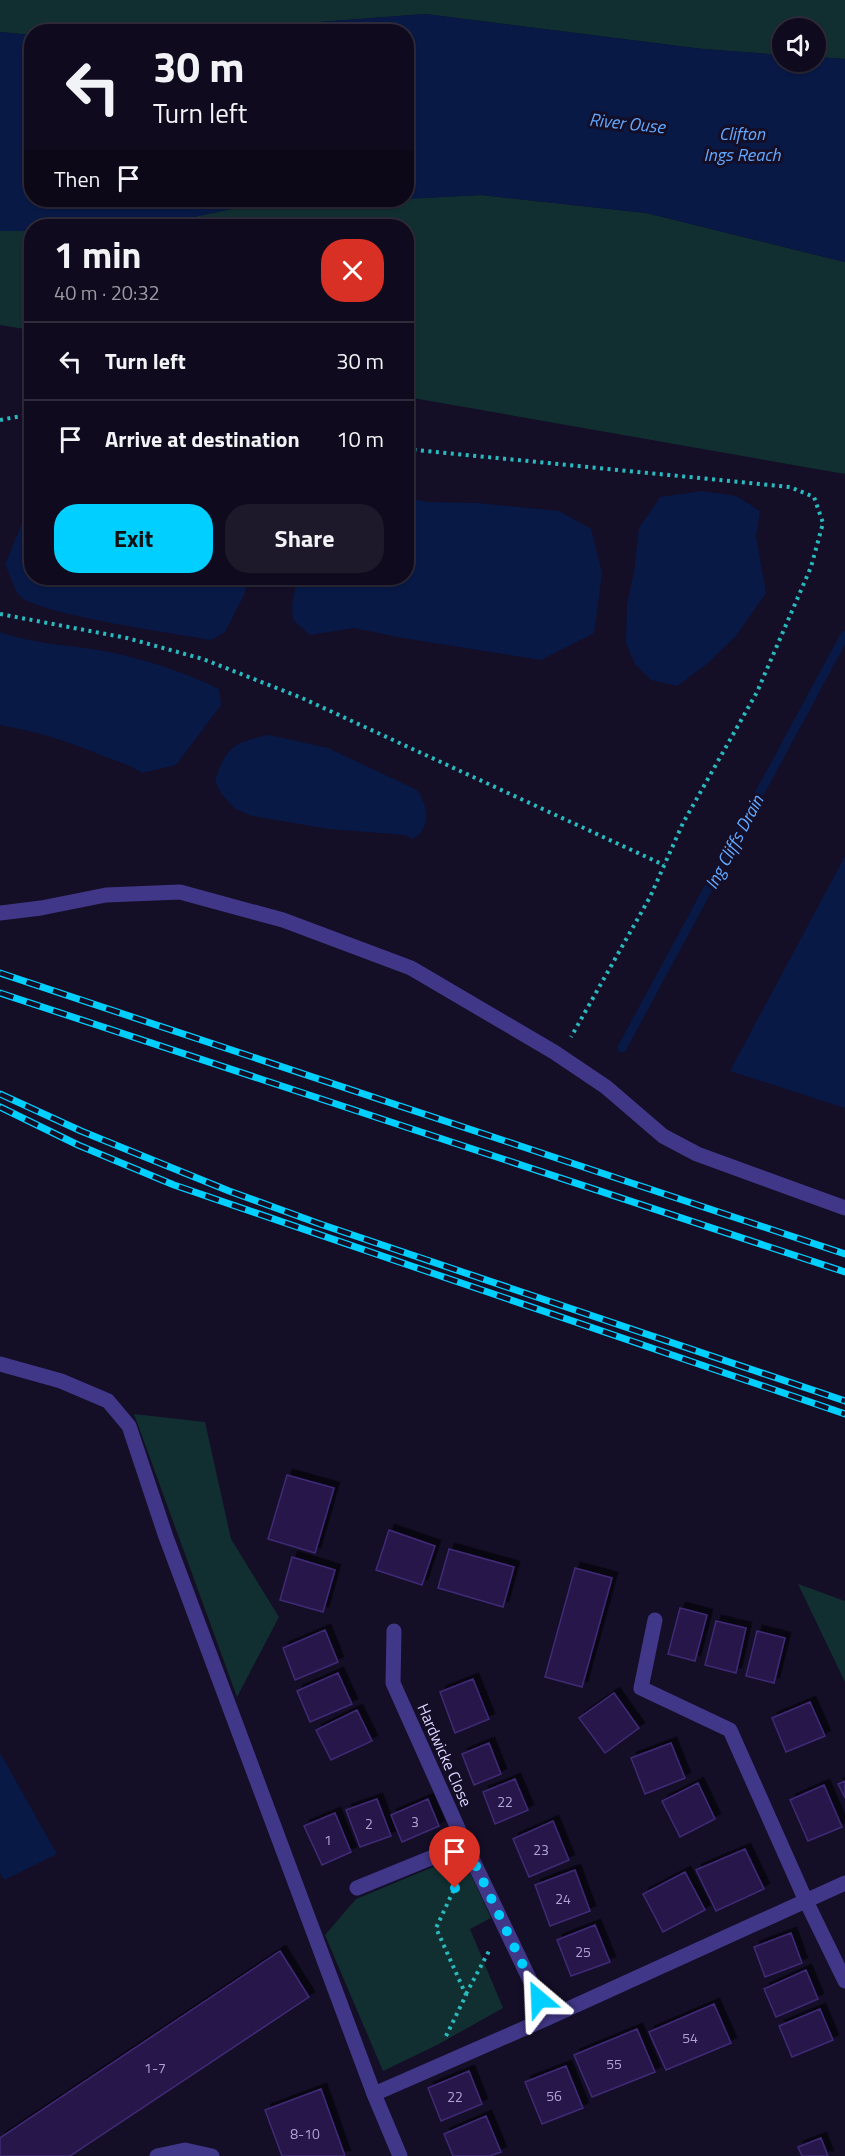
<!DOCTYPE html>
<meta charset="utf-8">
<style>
body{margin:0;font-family:"Titillium Web",sans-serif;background:#1d182a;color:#f1f3f6;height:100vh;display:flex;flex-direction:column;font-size:22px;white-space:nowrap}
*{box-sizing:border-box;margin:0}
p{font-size:20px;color:#9b9aa4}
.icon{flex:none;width:33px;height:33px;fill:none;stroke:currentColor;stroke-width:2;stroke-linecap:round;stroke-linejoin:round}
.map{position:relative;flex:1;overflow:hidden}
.panel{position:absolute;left:24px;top:219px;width:390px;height:366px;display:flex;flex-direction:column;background:#0f0a1d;border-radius:24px;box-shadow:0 2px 4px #0004,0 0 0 2px #2f2b3b}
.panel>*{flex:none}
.hud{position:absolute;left:24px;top:24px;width:390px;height:183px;border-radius:24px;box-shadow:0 2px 4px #0004,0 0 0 2px #2f2b3b;background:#0f0a1d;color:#f1f3f6;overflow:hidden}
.buttons{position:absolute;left:772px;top:18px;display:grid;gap:12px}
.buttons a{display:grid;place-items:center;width:54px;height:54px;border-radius:50%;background:#0f0a1d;box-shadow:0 2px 4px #0004,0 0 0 2px #2f2b3b;font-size:30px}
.pin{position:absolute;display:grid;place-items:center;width:51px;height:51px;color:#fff;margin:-62px -26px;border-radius:50% 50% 50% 0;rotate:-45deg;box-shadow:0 0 6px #0007}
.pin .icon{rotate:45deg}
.me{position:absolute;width:66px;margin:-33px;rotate:334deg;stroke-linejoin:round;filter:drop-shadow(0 0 4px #0008)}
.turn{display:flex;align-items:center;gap:21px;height:126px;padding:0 30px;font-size:27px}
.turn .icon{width:78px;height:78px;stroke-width:2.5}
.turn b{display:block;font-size:42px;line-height:51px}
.then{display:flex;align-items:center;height:57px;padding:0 30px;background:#0003;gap:12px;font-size:22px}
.round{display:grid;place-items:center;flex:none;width:63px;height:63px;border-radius:24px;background:#1d182a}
.summary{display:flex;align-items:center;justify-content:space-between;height:102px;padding:0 30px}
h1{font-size:36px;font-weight:700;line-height:45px}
.action{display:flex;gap:12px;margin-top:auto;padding:12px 30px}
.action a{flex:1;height:69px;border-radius:24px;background:#00cfff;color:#111;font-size:24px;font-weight:700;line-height:69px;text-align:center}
.action a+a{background:#1d182a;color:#f1f3f6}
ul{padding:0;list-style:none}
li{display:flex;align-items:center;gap:18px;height:78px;padding:0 30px;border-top:2px solid #2f2b3b}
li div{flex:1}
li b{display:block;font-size:22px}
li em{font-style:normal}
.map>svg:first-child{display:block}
</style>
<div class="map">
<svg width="845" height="2156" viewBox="0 0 845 2156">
<defs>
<filter id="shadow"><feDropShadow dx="5.5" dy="-5.5" stdDeviation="0" flood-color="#0009"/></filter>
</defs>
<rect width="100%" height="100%" fill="#140e27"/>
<!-- green -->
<path fill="#112f31" d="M0,0h845v59l-29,-2v-29h-33v27l-80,-6 -278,-35 -225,17 -168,1 -1,3 -31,-3z
M481,195l165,18 199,49v212l-438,-77 -1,-171h-256l96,-20z
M0,231h31v99l-31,-5z
M134,1414l71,8 26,117 48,78 -42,80z
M798,1584l47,17v81z
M462,1855l29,63 -21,11 33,79 -66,37 -54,26 -58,-136 31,-36z"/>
<!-- water -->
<path fill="#081946" d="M425,14l278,35 80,6v7h33v-5l29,2v203l-199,-49 -165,-18 -74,4 -1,-167 -206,-1z
M0,32l31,3 1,165h359l-145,6 -96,20h-118l-1,5h-31z
M702,491l34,5 24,15 -4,25 10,57 -30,43 -29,28 -30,22 -26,-6 -16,-16 -9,-21 1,-39 7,-32 5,-44 21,-31z
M407,497l19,5 51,1 82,8 32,18 11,44 -8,60 -53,27 -138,-22 -49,-10 -44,7 -17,-15 -1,-15 5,-27h109z
M31,508l1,70h214l-1,15 -20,39 -14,8c-32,-6 -177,-26 -192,-45 -6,-8 -9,-21 -14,-30l21,-52z
M0,632c39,14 82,13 123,23 32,8 66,19 96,34l2,16 -45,60 -34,8c-12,-8 -25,-12 -39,-17 -33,-14 -67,-25 -103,-31z
M269,735l59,13 89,42c11,16 15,37 -4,49l-8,-4 -76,-6 -77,-13 -18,-8 -13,-15 -6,-12c11,-35 20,-39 54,-46z
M845,856v252l-115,-37z
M0,1753l57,101 -53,26 -4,-7z"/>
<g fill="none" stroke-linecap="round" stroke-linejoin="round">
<!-- stream -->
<path stroke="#081946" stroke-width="9" d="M622,1048l223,-413"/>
</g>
<!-- building -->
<path fill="#271949" stroke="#3f2a76" stroke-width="1.5" filter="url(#shadow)" d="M287,1475l47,13 -19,65 -47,-14z
M389,1530l46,16 -13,39 -46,-15z
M449,1549l65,18 -11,40 -65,-19z
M292,1557l43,13 -12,42 -43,-12z
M575,1568l37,10 -30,109 -37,-10z
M680,1608l27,7 -12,46 -27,-7z
M716,1621l30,7 -10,45 -31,-8z
M325,1630l13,32 -43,18 -12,-32z
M757,1631l28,7 -11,45 -28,-7z
M338,1673l14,31 -42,18 -13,-31z
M473,1679l16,40 -34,14 -15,-41z
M614,1693l25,35 -34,25 -26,-35z
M810,1702l15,34 -39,16 -14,-34z
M357,1710l15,31 -41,19 -15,-30z
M489,1743l12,31 -27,11 -12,-31z
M671,1743l14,35 -40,16 -14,-36z
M515,1779l13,31 -33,14 -12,-32z
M845,1781v17l-7,-14z
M698,1783l17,36 -35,18 -18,-36z
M824,1785l18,42 -34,14 -18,-41z
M377,1799l14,37 -31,11 -14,-37z
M428,1799l11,27 -37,16 -11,-27z
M335,1813l16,39 -29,13 -18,-39z
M553,1821l16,39 -40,17 -16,-38z
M745,1849l19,40 -48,22 -20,-41z
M575,1870l15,41 -40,15 -15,-41z
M685,1872l20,38 -42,22 -20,-38z
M595,1925l15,37 -39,14 -14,-36z
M791,1933l11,30 -37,14 -11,-30z
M280,1951l29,46 -239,159h-70v-18z
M806,1970l12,29 -42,18 -12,-28z
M714,2004l17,39 -65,27 -17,-38z
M820,2009l13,31 -41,17 -13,-31z
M637,2029l18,43 -63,25 -18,-42z
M566,2066l17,42 -41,16 -17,-42z
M469,2071l13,33 -41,17 -13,-33z
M321,2089l24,67h-63l-17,-46z
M486,2116l15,36 -11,4h-37l-9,-22z
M821,2138l7,18h-26l-4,-9z"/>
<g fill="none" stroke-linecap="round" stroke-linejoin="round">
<!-- path -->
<path stroke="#29babd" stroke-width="4" stroke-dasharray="3 4.5" stroke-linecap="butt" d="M0,420l32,-6
M406,449l384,38 24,10 9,26 -12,44 -54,125 -74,131 -33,74 -79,140
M0,614l127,24 76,21 99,39 362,167
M466,1994l23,-43
M446,2036l20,-41 -30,-67 21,-45"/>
<!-- service -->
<path stroke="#413788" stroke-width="15" d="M0,913l41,-5 65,-13 74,-3 103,28 128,48 143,84 52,35 57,49 34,18 148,54
M0,1364l61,17 47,20 21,25 37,111 208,557
M357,1888l108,-44
M806,1901l39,80
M157,2156l28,-6 27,6"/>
<!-- minor -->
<path stroke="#413788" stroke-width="15" d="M655,1620l-14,68 89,42 76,171
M394,1631l-1,52 72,161 83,174
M400,2156l-26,-62 174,-76 297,-135"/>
<defs>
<path id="rail" d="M0,973l845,281
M0,993l845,279
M0,1094l81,37 148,60 91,33 525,177
M0,1107l78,38 96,40 671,229"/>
</defs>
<!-- rail casing -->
<use href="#rail" stroke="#00cfff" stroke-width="7"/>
<!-- rail -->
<use href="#rail" stroke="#140e27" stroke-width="4.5" stroke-dasharray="14" stroke-linecap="butt"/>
</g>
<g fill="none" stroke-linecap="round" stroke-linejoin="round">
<!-- route -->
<path stroke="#00cfff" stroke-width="10" stroke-dasharray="0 18" d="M455,1888l9,-20 11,-4 64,135"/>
</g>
<g text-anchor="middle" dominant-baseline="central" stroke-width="6" stroke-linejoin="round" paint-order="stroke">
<!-- number labels -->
<g font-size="14" fill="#afa5d2">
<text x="505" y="1801">22</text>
<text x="415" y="1821">3</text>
<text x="369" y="1823">2</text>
<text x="328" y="1839">1</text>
<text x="541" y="1849">23</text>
<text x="563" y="1898">24</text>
<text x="583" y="1951">25</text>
<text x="690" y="2037">54</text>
<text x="614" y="2063">55</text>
<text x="155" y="2067">1-7</text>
<text x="554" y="2095">56</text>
<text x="455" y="2096">22</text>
<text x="305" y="2133">8-10</text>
</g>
<!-- street labels -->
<g font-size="16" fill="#dcd4ff" stroke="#140e27">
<text transform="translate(445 1755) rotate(66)">Hardwicke Close</text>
</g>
<!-- water labels -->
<g font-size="18" font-style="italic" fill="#62a9ff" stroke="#140e27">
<text transform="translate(627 123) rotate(6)">River Ouse</text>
<text x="742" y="133">Clifton<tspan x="742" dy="21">Ings Reach</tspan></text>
<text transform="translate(734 842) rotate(-62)">Ing Cliffs Drain</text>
</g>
</g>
</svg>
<div class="buttons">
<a><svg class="icon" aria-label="sound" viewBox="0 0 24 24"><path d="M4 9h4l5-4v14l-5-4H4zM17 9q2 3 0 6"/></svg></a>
</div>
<div class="pin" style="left:455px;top:1888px;background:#d93025"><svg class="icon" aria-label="arrive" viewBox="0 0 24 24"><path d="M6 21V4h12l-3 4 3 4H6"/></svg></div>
<svg class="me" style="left:539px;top:1999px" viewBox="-20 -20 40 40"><path d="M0-17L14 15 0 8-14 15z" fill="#00cfff" stroke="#fff" stroke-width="4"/></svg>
<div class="hud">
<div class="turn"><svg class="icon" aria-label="left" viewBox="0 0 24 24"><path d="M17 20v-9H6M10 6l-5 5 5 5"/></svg><div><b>30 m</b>Turn left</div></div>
<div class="then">Then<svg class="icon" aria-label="arrive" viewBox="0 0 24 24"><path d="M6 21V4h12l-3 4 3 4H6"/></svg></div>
</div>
<section class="panel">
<div class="summary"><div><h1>1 min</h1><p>40 m · 20:32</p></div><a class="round" style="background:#d93025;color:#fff"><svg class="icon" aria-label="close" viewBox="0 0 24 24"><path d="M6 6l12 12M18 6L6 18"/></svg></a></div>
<ul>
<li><svg class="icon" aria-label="left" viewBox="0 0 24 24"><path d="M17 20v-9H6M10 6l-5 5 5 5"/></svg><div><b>Turn left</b></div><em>30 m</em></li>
<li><svg class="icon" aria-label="arrive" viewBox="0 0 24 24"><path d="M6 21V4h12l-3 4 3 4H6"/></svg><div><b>Arrive at destination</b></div><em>10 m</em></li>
</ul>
<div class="action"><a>Exit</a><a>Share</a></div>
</section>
</div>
